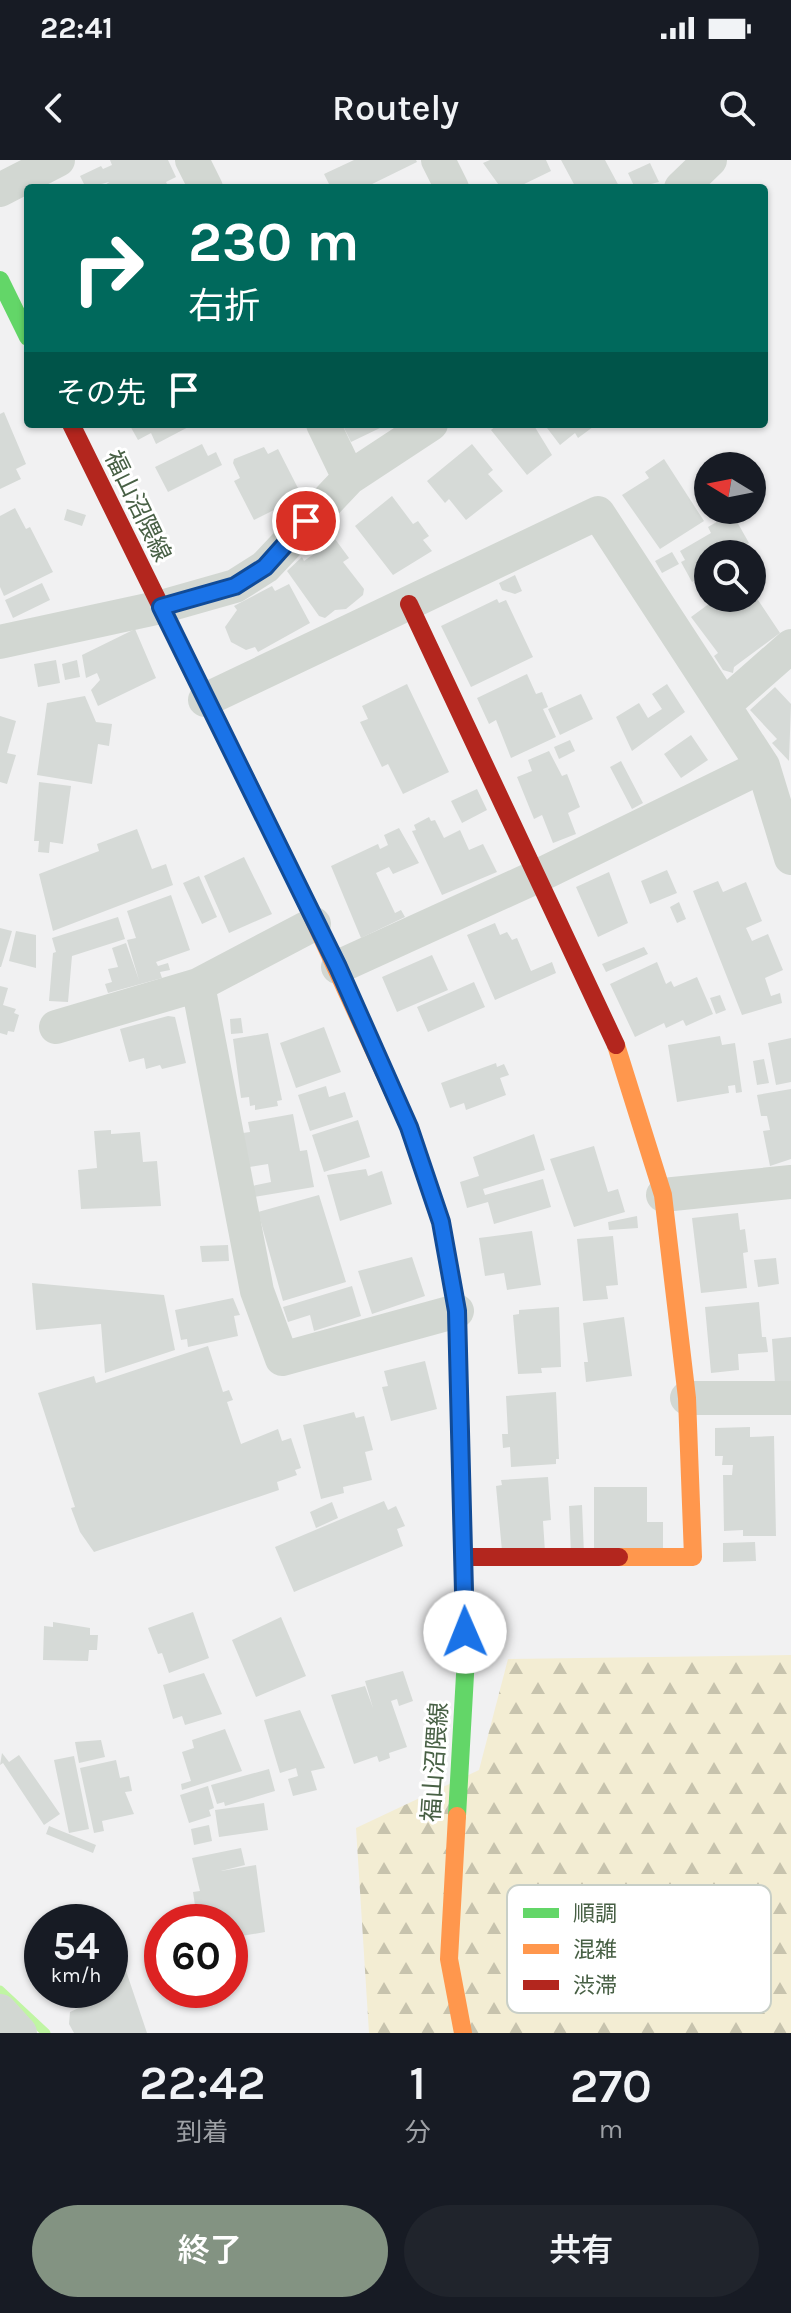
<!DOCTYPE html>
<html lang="ja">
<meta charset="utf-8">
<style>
body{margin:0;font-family:Karla,"Noto Sans JP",sans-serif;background:#20242c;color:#f1f3f6;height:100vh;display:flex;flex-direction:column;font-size:30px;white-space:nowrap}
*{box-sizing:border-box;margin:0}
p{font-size:26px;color:#9ea1a6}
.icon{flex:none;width:44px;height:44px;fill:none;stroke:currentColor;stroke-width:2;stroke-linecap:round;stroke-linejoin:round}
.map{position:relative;height:1873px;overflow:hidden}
.panel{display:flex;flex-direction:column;background:#171b24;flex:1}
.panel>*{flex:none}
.top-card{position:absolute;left:24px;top:24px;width:744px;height:244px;border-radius:8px;box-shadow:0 2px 6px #0004;background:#00695c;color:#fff;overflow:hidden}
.needle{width:52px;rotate:280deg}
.buttons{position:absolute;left:694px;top:292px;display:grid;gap:16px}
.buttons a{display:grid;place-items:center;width:72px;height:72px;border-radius:50%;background:#171b24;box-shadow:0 2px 6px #0004;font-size:40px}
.speed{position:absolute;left:24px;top:1744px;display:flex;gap:16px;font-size:40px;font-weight:700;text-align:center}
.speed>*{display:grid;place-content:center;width:104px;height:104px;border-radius:50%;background:#171b24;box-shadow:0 2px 6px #0004;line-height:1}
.speed small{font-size:20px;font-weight:400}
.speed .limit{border:12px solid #d22;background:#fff;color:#111}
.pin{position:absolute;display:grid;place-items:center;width:68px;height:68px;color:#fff;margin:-34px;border:4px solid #fff;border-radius:50%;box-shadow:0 2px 8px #0007}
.me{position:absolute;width:88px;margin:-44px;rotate:359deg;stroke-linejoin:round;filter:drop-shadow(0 0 6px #0008)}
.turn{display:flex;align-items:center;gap:28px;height:168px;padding:0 32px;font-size:36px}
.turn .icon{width:104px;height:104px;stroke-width:2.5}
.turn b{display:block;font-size:56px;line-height:68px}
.then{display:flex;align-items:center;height:76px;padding:0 32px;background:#0003;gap:16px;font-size:30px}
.eta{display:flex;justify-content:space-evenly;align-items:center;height:136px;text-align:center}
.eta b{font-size:48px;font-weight:600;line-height:56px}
.action{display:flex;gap:16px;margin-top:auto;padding:16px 32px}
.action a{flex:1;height:92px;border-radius:48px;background:#839382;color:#fff;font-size:32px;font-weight:600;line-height:92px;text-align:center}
.action a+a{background:#20242c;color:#f1f3f6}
.status{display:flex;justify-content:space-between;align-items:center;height:56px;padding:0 40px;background:#171b24;direction:ltr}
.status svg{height:22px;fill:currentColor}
header{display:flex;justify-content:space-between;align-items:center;height:104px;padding:0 32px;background:#171b24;font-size:36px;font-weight:600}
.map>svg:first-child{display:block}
</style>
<div class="status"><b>22:41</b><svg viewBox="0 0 49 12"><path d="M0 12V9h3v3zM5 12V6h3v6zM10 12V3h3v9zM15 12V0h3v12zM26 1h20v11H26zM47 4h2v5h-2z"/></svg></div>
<header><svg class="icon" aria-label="back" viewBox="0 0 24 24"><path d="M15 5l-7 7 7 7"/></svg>Routely<svg class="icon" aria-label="search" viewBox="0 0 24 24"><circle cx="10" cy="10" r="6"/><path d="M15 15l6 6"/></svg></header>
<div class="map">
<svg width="791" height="1873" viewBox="0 0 791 1873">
<defs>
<pattern id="forest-firs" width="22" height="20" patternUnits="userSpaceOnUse" patternTransform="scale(2)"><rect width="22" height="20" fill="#f3edd3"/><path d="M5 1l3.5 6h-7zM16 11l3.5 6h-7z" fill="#c7c3ad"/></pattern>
</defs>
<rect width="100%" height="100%" fill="#f1f1f2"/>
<!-- forest -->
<path fill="url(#forest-firs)" d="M791,1495v378h-422l-13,-205 123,-58 29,-111z"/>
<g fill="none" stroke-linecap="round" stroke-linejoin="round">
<!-- stream -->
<path stroke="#c0f5a3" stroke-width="9" d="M0,1830l46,43"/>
</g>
<!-- building -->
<path fill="#d6dad7" d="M110,0h58l8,17 -10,5 3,6h-67l7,-6 -23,6 -6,-12 21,-10 2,3 9,-4z
M354,0h62l1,2 -53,26h-33l-7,-14z
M490,0h56l5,11 -35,17h-15l-18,-25z
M561,0h44l15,28h-44z
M650,3l9,19 -24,6 -7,-15z
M4,252l22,52 -10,5 5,10 -21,10v-75z
M129,264h65l-38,20 -5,-11 -13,7z
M342,264h36l2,4 -29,14z
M498,264h35l19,31 -25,20 -36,-45z
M544,264h53l-19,14 -3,-5 -15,12z
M202,284l6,12 8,-4 6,13 -54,27 -13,-25z
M472,284l21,26 -5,4 15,17 -37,29 -17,-21 -4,4 -18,-22z
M264,287l4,7 10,-5 24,47 -48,24 -20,-39 6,-3 -7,-15 1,-4z
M664,299l40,62 -44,28 -38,-54 27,-17 -4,-6z
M392,336l21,28 5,-3 11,15 -6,4 9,11 -39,24 -38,-49z
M15,348l11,21 4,-2 23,45 -49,24 -4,-9v-71z
M67,349l19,6 -4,11 -18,-6z
M732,353l17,30 -9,5 4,6h-36v37l-4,3 -8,-14 -4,2 -11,-20 4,-2 -5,-9 31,-18 -3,-6z
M335,379l14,19 -6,4 21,27 -1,6 -17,14 -11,1 -10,8 -6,-2 -32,-45 15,-14 2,4z
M672,392l7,12 -17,9 -7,-12z
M515,415l7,16 -7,3 -13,-4 -3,-7z
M42,423l8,17 -37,18 -8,-18z
M289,424l21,39 -52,29 -3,-5 -9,3 -15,-8 -6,-15 12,-17 -3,-4 38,-20 3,5z
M752,431l28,42 -46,34 -1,6 -10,-3 -9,-14 4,-3 -27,-36 26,-19h35z
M497,439l2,4 7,-3 27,57 -62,30 -30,-61z
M135,469l21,49 -58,28 -7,-16 9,-10 -3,-7 -11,5 -4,-23z
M56,500l4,23 -22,4 -4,-23z
M77,500l3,17 -15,3 -3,-16z
M527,514l9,20 6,-2 6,15 -5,2 13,28 -45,21 -15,-38 -7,4 -12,-26z
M407,524l42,88 -46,22 -15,-30 -6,3 -22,-45 8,-3 -6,-13z
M667,524l18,28 -53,39 -16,-34 23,-14 9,15 14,-9 -10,-15z
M775,527l16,17 -2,57 -17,-18 5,-4 -27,-29z
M581,534l12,25 -33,16 -12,-26z
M85,536l11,26 16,2 -3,22 -11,-2 -6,40 -55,-9 10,-72z
M0,556l16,5 -9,32 9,2 -9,29 -7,-2z
M691,575l17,25 -27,18 -17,-24z
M570,580l5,11 -16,8 -5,-12z
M549,591l13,25 5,-2 13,33 -12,6 8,21 -23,9 -11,-28 -8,4 -17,-42 15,-6 -4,-11z
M621,601l22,42 -11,6 -22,-42z
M39,622l32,4 -8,58 -13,-2 -1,11 -11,-1 1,-11h-5z
M477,629l10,21 -25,13 -11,-22z
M429,657l2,4 4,-1 9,18 16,-8 9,20 14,-6 14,28 -55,23 -30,-64 4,-1 -2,-5z
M399,668l20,35 -26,11 -4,-7 -13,6 19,40 6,-3 4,7 -44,21 -30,-72 47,-22 2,5 8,-4 -4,-10z
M137,669l15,40 14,-5 7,21 -120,46 -14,-57 60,-23 -2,-7z
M244,697l28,57 -43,19 -25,-57z
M667,710l10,23 -27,11 -9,-23z
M609,712l19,51 -30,14 -22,-50z
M199,716l18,41 -15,7 -19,-41z
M718,721l5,11 23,-10 16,39 -16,7 6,13 16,-7 15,36 -18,8 6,18 9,-3 2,10 -40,12 -49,-124z
M171,735l19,55 -34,12 2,4 10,-3 2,7 -10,2 2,6 -54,15 -3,-9 7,-2 -4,-13 10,-2 -6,-19 14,-5 13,37 -12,-40 9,-2 -9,-27z
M679,742l7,17 -9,4 -7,-16z
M118,757l7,22 -53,17 -4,46 -19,-1 4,-48 3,-1 -4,-14z
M495,763l5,12 7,-3 5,8 5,-2 14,33 21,-9 4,11 -61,27 -28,-65z
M0,768l12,3 -11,36h-1z
M16,771l20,4v33l-27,-7z
M644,787l4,7 -42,18 -4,-8z
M432,795l16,35 -51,22 -15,-35z
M657,802l9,22 5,-3 3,6 23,-10 16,37 -27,12 -3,-6 -17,8 -2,-5 -29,14 -25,-53z
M474,822l11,25 -57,25 -11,-25z
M0,826l8,2 -5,17 13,4 -2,4 5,2 -5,17 -6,-1 -1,4 -7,-2z
M720,835l6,15 -10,4 -6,-16z
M168,856l7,1 11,46 -24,6 -2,-4 -14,4 -2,-11 -15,4 -9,-33z
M241,858l2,15 -12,1 -1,-15z
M324,867l17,45 -45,16 -16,-45z
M268,873l14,67 -5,1 1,5 -23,4v-5l-5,1 -1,-9 -8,1 -8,-59z
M720,876l2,9 13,-2 7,49 -6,1 -1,-8 -7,1 1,7 -52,9 -9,-57z
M791,878v44l-15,3 -8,-42z
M764,899l5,24 -12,2 -4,-24z
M496,903l1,4 7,-3 5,11 -9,3 6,17 -40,15 -2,-7 -14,5 -9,-25z
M326,926l3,11 16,-5 8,25 -43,14 -12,-36z
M791,929v70l-21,7 -7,-35 7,-1 -3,-14h-6l-4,-21z
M293,954l7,37 7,-1 7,37 -60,10 -2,-11 19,-4 -3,-18 -19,3 -6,-34 7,-1 -2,-10z
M358,960l12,37 -46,15 -12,-37z
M111,970v4l29,-2 3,30 14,-1 4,45 -80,3 -3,-39 19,-2 -3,-37z
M534,974l11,36 -62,19 2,6 58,-16 8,28 -57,17 -6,-22 -21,6 -7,-26 19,-6 -6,-19z
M594,986l14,46 10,-3 7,23 -51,15 -24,-68z
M366,1009l2,7 14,-5 10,33 -52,17 -13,-46z
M319,1035l27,87 -63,19 -25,-89z
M738,1053l2,17 5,-1 3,23 -5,1 4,35 -46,5 -9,-75z
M637,1056l1,12 -29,2 -1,-8z
M532,1071l9,54 -34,5 -3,-17 -19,3 -6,-38z
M613,1076l5,49 -12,1 2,13 -25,2 -6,-62z
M228,1085l1,16 -27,1 -2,-16z
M412,1097l13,39 -53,18 -14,-43z
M776,1098l3,26 -21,3 -4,-27z
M32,1123l132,12 11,55 -70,23 -4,-49 -65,6z
M352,1126l9,30 -47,15 -4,-16 -22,7 -5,-15z
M233,1138l7,17 -6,1 4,20 -50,11 -1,-8 -6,1 -6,-30z
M759,1142l3,35h4l2,15 -30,2 1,16 -28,3 -6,-66z
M559,1147l2,60 -20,1 1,5 -24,1 -5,-59 6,-1v-4z
M624,1157l8,59 -46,6 -2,-20h4l-5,-39z
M791,1177v45l-16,1 -3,-44z
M208,1186l15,46 6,-2 4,10 -6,2 14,42 37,-15 4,12 9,-3 10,30 -6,2 2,5 -20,7 2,8 -185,62 -14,-20 -9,-24 4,-1 -37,-114 56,-17 2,7z
M425,1201l12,48 -46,12 -9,-34 6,-1 -4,-15z
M556,1232l3,67h-3v5l-45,3 -1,-20 -7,1 -1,-14h6l-2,-38z
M354,1252l2,6 8,-2 9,34 -8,2 7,28 -29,7 1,6 -23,6 -18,-74z
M750,1267v10l24,-1 2,100h-33v-6l-19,1 -1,-56h9l1,-10h-11l1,-9h-8v-28z
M548,1317l3,43 -8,1 2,31 -43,-1 -6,-65 6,-1 -1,-5z
M594,1327h53v35h16v28l-69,1z
M384,1341l4,9 8,-4 9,20 -8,3 6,17 -109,46 -19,-45z
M332,1342l6,16 -22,10 -6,-16z
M582,1345l2,49h-13l-2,-48z
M755,1382l1,19 -33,1v-19z
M193,1452l16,46 -40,15 -7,-20 -4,1 -10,-26z
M281,1457l25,59 -50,21 -24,-57z
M53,1462l37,6v7h8l-1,15h-8l-1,11 -45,-1 1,-34 9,1z
M403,1511l10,30 -14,5 -2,-7 -6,2 16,46 -18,6 1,5 -11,4 -2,-6 -23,8 -23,-69 34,-9 8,22 -8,-27z
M204,1513l18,41 -37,11 -3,-9 -9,3 -10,-34z
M300,1550l25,58 -14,3 6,19 -24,6 -5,-17 10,-3 -2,-8 -16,5 -16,-53z
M225,1569l17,42 -60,19 -1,-6 10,-3 -9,-29 12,-4 -2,-8z
M101,1580l4,17 -26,6 -4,-21z
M2,1593l7,9 10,-7 41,59 -16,11 -41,-62 -3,2z
M74,1596l15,73 -20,4 -15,-73z
M116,1600l4,18 9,-2 3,15 -7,1 9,22 -32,7 2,10 -10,2 -14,-65z
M269,1609l6,22 -50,15 -1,-4 -7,2 -6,-19z
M208,1626l6,22 -5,2 2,6 -22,7 -9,-28z
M264,1643l4,27 -49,7 -4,-27z
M209,1665l3,16 -18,4 -3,-16z
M49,1666l47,19 -3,8 -47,-19z
M241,1688l4,17 -24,6 35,-6 9,67 -35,6v-16h-41l-2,-9 9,-1 -3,-20 7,-1 -8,-33z
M122,1799l25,74h-73l-5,-9 1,-12 13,-6 -5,-16h32v-27z"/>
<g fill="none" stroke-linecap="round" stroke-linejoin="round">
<!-- street -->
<path stroke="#d2d7d2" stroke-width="34" d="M192,0l14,28
M438,0l14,28
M681,28l29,-28
M0,30l58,-30
M323,264l26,54
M0,482l161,-35 74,-21 30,-19 84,-89 82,-54
M205,540l393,-187 165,253 28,92
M724,545l67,-59
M338,807l202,-92 223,-109
M198,825l59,306 25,68 175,-48
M56,867l142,-42 116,-61
M663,1035l128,-13
M687,1238h104
M0,1851l20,22"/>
<!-- fast -->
<path stroke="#63d668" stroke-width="18" d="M0,120l28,57
M457,1656l9,-159 -4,-153"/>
<!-- slow -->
<path stroke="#ff974d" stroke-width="18" d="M294,717l115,250 32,95 16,89 5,193
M616,885l47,150 24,203 6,159h-74
M457,1656l-8,143 14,74"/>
<!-- jam -->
<path stroke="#b3261e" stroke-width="18" d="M71,264l223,453
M409,444l207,441
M464,1397h155"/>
</g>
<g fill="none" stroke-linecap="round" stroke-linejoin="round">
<defs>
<path id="route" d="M306,361l-41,46 -30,19 -74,21 177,360 71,160 32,95 16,89 8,321"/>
</defs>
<!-- route casing -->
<use href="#route" stroke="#114b97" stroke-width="20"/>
<!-- route -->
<use href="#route" stroke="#1a73e8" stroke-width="14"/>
</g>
<g text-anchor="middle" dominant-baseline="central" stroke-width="6" stroke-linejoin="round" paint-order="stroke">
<!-- street labels -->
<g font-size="24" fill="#486045" stroke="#fff">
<text transform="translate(138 346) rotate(64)">福山沼隈線</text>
<text transform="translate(435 1602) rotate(-86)">福山沼隈線</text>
</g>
</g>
<!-- legend -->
<rect x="507" y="1725" width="264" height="128" rx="12" fill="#fff" stroke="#c8cfc7" stroke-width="2"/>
<rect x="523" y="1748" width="36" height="10" fill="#63d668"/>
<rect x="523" y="1784" width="36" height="10" fill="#ff974d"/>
<rect x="523" y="1820" width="36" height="10" fill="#b3261e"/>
<g font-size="22" fill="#486045">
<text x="573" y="1761">順調</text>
<text x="573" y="1797">混雑</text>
<text x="573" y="1833">渋滞</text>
</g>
</svg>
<div class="buttons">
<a><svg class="needle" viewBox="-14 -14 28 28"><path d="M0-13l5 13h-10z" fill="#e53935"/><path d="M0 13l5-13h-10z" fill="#9ea1a6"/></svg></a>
<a><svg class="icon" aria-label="search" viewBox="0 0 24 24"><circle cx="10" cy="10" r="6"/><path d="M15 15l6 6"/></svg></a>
</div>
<div class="speed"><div>54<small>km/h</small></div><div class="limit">60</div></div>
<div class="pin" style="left:306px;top:361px;background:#d93025"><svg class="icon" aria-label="arrive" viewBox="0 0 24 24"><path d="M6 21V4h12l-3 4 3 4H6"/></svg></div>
<svg class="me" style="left:465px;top:1472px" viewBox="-20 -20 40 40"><circle r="19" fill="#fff"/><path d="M0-13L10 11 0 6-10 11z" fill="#1a73e8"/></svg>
<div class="top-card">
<div class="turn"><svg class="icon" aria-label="right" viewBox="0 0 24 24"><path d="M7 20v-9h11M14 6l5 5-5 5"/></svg><div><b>230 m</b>右折</div></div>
<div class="then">その先<svg class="icon" aria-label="arrive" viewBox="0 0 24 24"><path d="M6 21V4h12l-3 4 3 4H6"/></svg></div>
</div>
</div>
<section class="panel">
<div class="eta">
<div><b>22:42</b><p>到着</p></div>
<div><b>1</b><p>分</p></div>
<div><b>270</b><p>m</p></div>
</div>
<div class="action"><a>終了</a><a>共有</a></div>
</section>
